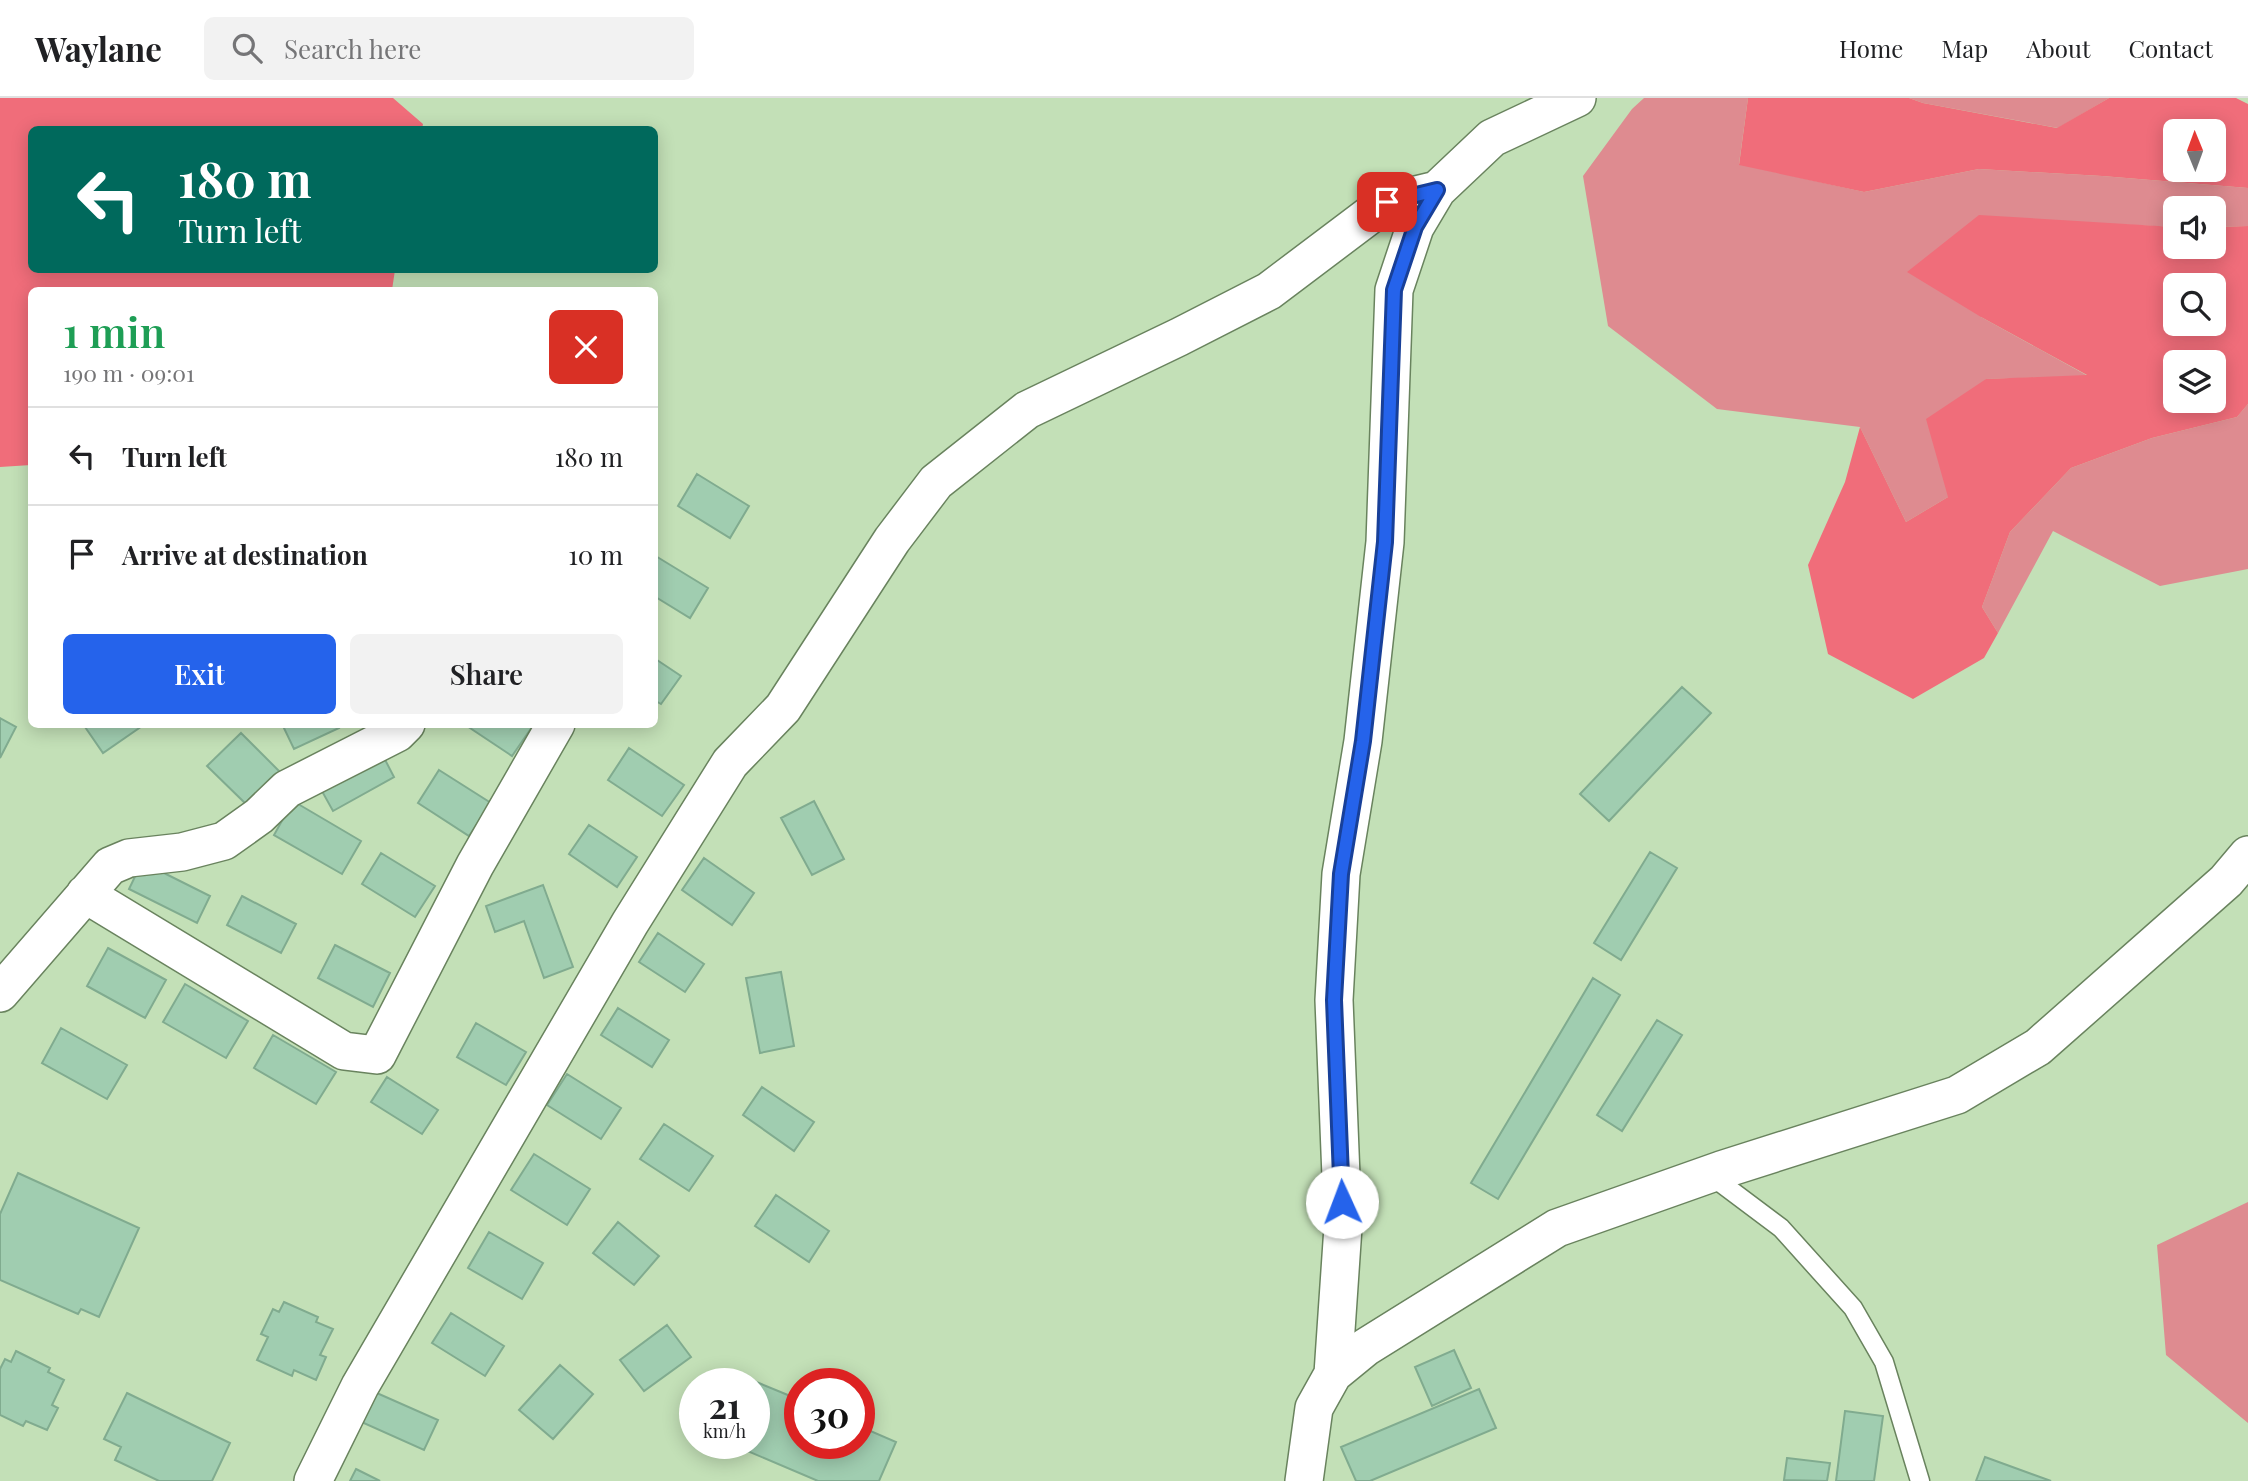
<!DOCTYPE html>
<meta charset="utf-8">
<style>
body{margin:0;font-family:"Playfair Display",serif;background:#f2f2f2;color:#202124;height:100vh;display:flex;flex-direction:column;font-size:26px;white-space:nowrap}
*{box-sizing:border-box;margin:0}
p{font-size:23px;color:#757577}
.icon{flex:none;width:38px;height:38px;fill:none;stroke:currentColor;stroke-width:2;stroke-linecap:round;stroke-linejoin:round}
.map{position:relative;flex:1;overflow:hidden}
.drawer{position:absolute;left:28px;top:189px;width:630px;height:441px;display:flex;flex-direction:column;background:#fff;border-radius:10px;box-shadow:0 4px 18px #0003}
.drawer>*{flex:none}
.hud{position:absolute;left:28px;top:28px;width:630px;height:147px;border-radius:10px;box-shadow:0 4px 18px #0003;background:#00695c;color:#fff;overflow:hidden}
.needle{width:46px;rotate:359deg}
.buttons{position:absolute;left:2163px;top:21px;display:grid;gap:14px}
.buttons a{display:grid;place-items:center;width:63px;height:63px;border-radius:10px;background:#fff;box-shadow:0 4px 18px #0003;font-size:35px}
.speed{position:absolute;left:679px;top:1270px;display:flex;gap:14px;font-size:35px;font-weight:700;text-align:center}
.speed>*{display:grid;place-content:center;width:91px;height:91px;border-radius:50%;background:#fff;box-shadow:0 4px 18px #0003;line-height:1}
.speed small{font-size:18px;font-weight:400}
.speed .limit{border:10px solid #d22;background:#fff;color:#111}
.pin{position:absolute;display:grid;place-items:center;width:60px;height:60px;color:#fff;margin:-30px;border-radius:14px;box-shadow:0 4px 10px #0006}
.me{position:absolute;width:77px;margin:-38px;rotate:358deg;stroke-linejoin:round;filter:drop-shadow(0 0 5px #0008)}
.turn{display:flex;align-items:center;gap:24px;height:147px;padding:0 35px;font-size:32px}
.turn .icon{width:91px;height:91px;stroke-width:2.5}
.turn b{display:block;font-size:49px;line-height:60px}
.round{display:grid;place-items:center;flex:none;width:74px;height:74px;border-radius:10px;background:#f2f2f2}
.head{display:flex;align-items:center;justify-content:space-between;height:119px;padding:0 35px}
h1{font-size:42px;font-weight:600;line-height:52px;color:#1e9e55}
.action{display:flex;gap:14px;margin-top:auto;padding:14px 35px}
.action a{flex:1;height:80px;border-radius:10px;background:#2563eb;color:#fff;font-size:28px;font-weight:600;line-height:80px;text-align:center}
.action a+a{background:#f2f2f2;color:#202124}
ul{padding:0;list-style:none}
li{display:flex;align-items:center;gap:21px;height:98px;padding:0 35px;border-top:2px solid #e0e0e0}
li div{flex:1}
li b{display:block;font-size:26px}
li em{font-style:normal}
header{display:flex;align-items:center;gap:42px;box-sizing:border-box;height:98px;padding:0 35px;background:#fff;border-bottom:2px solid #e0e0e0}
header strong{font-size:33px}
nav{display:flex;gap:38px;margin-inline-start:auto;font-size:24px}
.search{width:490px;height:63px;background:#f2f2f2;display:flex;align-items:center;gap:18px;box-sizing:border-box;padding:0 24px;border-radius:10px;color:#757577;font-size:26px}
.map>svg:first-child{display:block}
</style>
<header>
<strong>Waylane</strong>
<div class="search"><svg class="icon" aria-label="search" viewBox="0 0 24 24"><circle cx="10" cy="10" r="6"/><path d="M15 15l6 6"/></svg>Search here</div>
<nav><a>Home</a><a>Map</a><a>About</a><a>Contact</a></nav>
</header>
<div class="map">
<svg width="2248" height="1383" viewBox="0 0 2248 1383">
<rect width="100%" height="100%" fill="#c3e0b7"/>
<!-- green -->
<path fill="#de8b90" d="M1644,0h104l-9,66 125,28 115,-23 123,7 146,12v38l-34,1v-19h-39v19l-63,-3 -131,93 107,59 -102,3 -38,118 -42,25 -46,-95 -143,-18 -109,-83 -25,-150 49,-67z
M1909,0h200l-51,30 -135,-25z
M2248,306v165l-88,17 -107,-55 -55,102 -16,-26 28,-75 61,-64 81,-30 85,-21z
M2248,1104v221l-82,-68 -9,-110z"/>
<!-- forest -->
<path fill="#f06d7a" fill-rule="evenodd" d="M0,0h393l30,26 -1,5 -390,1v140h363l-3,20h-360l-1,175 -31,2z
M1748,0h161l14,5 134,25 52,-30h127l12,6v84l-146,-12 -123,-7 -115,23 -125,-27zM2175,33h39v39h-39z
M1979,117l196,12v20h39v-20l34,-1v178l-11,13 -85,21 -81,30 -61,64 -28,75 16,26 -14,25 -71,41 -85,-45 -20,-89 37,-83 15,-55 46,95 42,-25 -22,-78 60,-40 101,-4 -106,-58 -74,-45zM2175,187h39v39h-39zM2175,264h39v39h-39z"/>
<!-- building -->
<path fill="#a0cdb0" stroke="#80ab8f" stroke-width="2" d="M697,376l52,32 -19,32 -52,-32z
M654,457l54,33 -18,30 -36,-22z
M654,560l27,18 -20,28 -7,-4z
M1682,589l29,26 -102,108 -29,-27z
M0,620l16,9 -16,31z
M83,626h62l-42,29z
M282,626h55l2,4 -45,21z
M464,626h64l4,3 -20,29z
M241,635l39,39 -33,33 -40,-39z
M629,650l55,37 -22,31 -54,-36z
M380,652l14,27 -61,34 -15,-27z
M439,672l52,33 -22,33 -51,-33z
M293,703l68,40 -19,33 -68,-39z
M814,703l30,58 -32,16 -31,-57z
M589,727l48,32 -20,30 -48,-33z
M1650,754l27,16 -56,92 -27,-17z
M381,755l54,33 -20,31 -53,-33z
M704,760l50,35 -22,32 -50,-35z
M142,764l68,34 -13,27 -68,-34z
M543,787l30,82 -29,11 -20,-57 -29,11 -9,-26z
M242,798l54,28 -15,29 -54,-28z
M658,835l46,31 -19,28 -46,-30z
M335,847l55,28 -17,34 -55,-29z
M108,850l58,32 -21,38 -58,-32z
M781,874l13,74 -34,7 -14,-75z
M1593,880l27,17 -122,204 -27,-16z
M185,886l63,37 -22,37 -63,-36z
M618,910l51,32 -17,27 -51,-32z
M1657,922l25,15 -60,96 -25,-16z
M476,925l50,29 -20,33 -49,-28z
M61,930l66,37 -20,34 -65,-36z
M273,937l63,37 -20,32 -62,-36z
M567,976l54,34 -20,31 -54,-34z
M387,979l51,33 -16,24 -51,-32z
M762,989l52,35 -20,29 -51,-36z
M664,1026l49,32 -24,35 -49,-32z
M534,1056l56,35 -23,36 -56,-35z
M18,1075l121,55 -40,89 -18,-8 -3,5 -78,-34v-66z
M776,1097l53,36 -20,31 -54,-36z
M618,1124l41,34 -25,29 -41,-32z
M489,1134l54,31 -21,36 -54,-31z
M284,1204l34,15 -2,5 17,7 -13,26 6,2 -10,23 -22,-10 -2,6 -35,-16 11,-23 -7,-3 12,-25 6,3z
M451,1215l53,33 -19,30 -53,-33z
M667,1227l24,32 -47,34 -24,-31z
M1454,1252l17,38 -39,18 -17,-39z
M16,1253l34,17 -2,4 16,8 -12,25 6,3 -11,22 -21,-9 -3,5 -23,-11v-46l5,-10 6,3z
M560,1267l33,29 -40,45 -34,-29z
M754,1283l46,19v44h59v-18l37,16 -17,39h-61l-87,-37h23z
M1479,1291l17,39 -126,53h-14l-15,-34z
M370,1292l68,30 -14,30 -67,-30z
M127,1295l103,50 -18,38h-53l-44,-21 6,-13 -17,-8z
M1845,1313l38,5 -9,65h-38z
M1985,1359l66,24h-75z
M1787,1360l43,5 -3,18 -43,-1z
M356,1371l24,12h-30z"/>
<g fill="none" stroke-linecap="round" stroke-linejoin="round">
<defs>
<path id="lane" d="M1709,1076l72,54 72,80 31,54 36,119"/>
<path id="street" d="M85,796l259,157 33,4 98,-190 81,-141
M0,895l110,-127 19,-8 53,-6 42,-11 35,-25 28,-27 110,-56 9,-9
M1333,1276l10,-147 -9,-227 7,-126 22,-133 22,-199 9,-252 21,-63 22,-37 55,-52 85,-40
M313,1383l47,-95 270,-463 100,-160 53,-55 109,-168 44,-58 91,-72 152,-73 90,-46 118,-89 50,-12
M1304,1383l10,-73 19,-34 33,-27 191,-119 164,-58 236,-75 81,-48 188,-166 22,-26"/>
</defs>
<!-- lane casing -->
<use href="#lane" stroke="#69835e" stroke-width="21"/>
<!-- street casing -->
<use href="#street" stroke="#69835e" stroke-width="40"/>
<!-- lane -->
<use href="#lane" stroke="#fff" stroke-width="18"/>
<!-- street -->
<use href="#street" stroke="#fff" stroke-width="37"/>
</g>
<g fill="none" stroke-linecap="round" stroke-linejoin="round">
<defs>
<path id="route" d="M1342,1104l-8,-202 7,-126 22,-133 22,-199 9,-252 21,-63 22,-37 -50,12"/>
</defs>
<!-- route casing -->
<use href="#route" stroke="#184099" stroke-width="18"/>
<!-- route -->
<use href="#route" stroke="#2563eb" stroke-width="12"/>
</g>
</svg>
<div class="buttons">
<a><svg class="needle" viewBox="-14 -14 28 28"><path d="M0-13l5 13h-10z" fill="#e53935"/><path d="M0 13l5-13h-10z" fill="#757577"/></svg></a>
<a><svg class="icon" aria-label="sound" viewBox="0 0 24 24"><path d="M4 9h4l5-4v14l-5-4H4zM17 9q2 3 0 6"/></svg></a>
<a><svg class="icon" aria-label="search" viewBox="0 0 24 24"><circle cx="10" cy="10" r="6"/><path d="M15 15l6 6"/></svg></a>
<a><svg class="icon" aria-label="layers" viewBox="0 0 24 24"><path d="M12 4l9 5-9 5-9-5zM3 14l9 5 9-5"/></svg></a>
</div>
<div class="speed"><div>21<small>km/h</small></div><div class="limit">30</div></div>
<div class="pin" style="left:1387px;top:104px;background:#d93025"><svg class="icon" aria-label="arrive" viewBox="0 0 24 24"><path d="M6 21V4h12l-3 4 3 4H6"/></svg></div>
<svg class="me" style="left:1342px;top:1104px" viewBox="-20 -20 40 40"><circle r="19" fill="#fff"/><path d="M0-13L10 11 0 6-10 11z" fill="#2563eb"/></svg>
<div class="hud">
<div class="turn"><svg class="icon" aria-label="left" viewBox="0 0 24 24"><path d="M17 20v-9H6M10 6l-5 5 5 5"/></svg><div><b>180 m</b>Turn left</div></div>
</div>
<section class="drawer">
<div class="head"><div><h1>1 min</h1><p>190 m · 09:01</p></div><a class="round" style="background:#d93025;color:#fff"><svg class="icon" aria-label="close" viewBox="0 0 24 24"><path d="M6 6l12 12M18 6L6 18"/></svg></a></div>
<ul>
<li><svg class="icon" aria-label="left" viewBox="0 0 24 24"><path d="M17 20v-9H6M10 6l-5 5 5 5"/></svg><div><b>Turn left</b></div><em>180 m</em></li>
<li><svg class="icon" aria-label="arrive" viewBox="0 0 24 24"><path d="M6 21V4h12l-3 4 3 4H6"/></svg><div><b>Arrive at destination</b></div><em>10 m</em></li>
</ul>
<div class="action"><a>Exit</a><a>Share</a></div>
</section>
</div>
